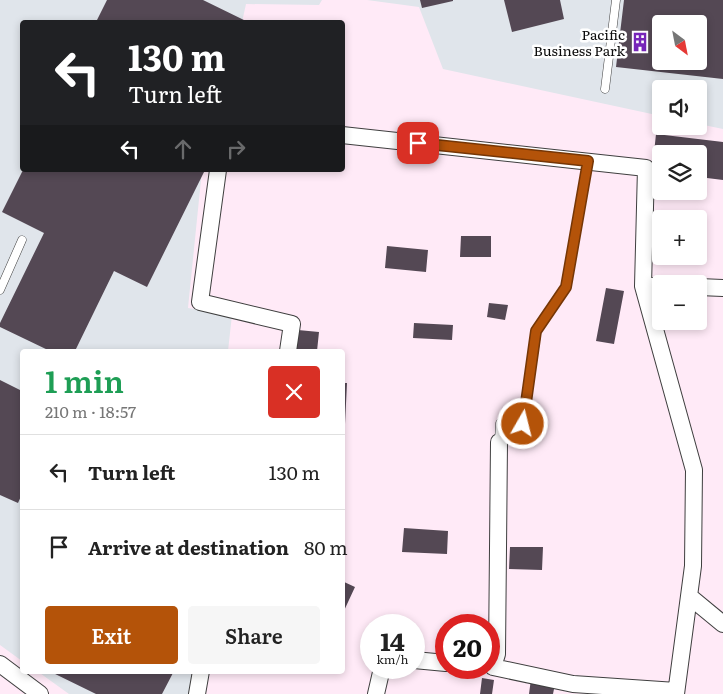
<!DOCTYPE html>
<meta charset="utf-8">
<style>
body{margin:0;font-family:Literata,serif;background:#f6f6f6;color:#222;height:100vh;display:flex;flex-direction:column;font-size:19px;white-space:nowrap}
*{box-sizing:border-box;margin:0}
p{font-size:16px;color:#767676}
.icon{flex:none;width:28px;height:28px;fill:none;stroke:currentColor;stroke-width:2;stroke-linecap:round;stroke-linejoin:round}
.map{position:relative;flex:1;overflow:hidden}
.side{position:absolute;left:20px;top:349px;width:325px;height:325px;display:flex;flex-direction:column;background:#fff;border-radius:5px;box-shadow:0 2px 8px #0003}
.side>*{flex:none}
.banner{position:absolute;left:20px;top:20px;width:325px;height:152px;border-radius:5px;box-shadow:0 2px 8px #0003;background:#202124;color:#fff;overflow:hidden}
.needle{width:32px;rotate:148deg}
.fabs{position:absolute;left:652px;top:15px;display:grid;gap:10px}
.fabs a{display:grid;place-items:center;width:55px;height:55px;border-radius:5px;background:#fff;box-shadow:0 2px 8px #0003;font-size:25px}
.speed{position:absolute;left:360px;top:614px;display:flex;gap:10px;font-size:25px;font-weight:700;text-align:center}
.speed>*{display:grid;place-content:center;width:65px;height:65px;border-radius:50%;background:#fff;box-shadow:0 2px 8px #0003;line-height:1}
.speed small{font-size:12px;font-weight:400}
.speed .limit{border:8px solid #d22;background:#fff;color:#111}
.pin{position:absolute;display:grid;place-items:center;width:42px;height:42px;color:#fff;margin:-21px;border-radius:10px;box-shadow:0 2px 8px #0006}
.me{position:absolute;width:55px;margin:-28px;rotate:8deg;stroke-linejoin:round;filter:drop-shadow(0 0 4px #0008)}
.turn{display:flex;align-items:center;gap:18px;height:105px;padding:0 25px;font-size:22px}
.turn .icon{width:65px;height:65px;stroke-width:2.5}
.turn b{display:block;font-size:35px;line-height:42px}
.lanes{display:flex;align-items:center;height:48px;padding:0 25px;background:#0003;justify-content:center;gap:25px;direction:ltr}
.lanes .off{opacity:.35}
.round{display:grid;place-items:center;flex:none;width:52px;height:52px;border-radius:5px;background:#f6f6f6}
.headline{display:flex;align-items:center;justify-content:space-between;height:85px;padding:0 25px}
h1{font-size:30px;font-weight:600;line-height:38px;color:#1e9e55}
.cta{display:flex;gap:10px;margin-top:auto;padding:10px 25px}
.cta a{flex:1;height:58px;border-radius:5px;background:#b45309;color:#fff;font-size:20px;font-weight:600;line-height:58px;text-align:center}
.cta a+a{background:#f6f6f6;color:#222}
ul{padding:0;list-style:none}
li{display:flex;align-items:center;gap:15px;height:75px;padding:0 25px;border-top:1px solid #e0e0e0}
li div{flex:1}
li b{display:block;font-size:19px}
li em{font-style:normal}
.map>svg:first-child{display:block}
</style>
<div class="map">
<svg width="723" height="694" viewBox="0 0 723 694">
<rect width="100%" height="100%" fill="#ffeaf7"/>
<!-- industrial -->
<path fill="#e0e5eb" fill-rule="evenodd" d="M0,0h322l-3,5 -73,-1 -4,18h-220v148h180l-14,138 44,7 -4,36h-206v310l-22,-16z
M367,0h356v129l-24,-5v-35h-38v27l-218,-47 -24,-62zM661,24h38v37h-38z
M37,671h155l-3,23h-120z"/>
<!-- building -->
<path fill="#544854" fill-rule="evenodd" d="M107,0h96l45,22h-152z
M420,0h33v1l-31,7z
M504,0h56l4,19 -52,13z
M624,0h99v79l-107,-12zM661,24h38v37h-38z
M656,134l67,8v38l-24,-3v-23h-38v19l-9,-1z
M23,170h182l-58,117 -33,-16 -39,80h-25l-50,-24v-4l44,-90 -42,-21z
M461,236h30v21h-31z
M387,246l41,4 -2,22 -41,-4z
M606,288l18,3 -10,53 -18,-3z
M489,303l19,2 -3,15 -18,-3z
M414,323l39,2 -1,15 -39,-2z
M298,330l21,2 -2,19h-22z
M0,380l22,11v103l-4,9 -18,-8z
M342,383h5l-2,41h-3z
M404,528l44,3 -1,23 -45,-2z
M510,547h33l-1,23 -33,-1z
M342,581l13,6 -13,28z
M49,671h125l-12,23h-66z
M482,678l12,2 -2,14h-12z
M531,679l24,5 -2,10h-24z"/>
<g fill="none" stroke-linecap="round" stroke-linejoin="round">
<defs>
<path id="lane" d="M605,89l11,-89
M0,290l22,-50
M499,442l1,-19 23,1 14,-93 29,-44 22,-126"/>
<path id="street" d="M342,135l304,33 -3,118h18
M218,170l-18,132 92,22 -4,27
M643,286l51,184 -1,96 -17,128
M699,287l24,1
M499,442l-2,212 -4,13 80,17 103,7
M689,596l34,28
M414,660l32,3
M0,664l40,30
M197,694l4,-23
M376,694l6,-26"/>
</defs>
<!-- lane casing -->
<use href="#lane" stroke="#3f3f3f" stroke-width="9"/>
<!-- street casing -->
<use href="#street" stroke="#3f3f3f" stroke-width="18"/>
<!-- lane -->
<use href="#lane" stroke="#fff" stroke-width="8"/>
<!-- street -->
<use href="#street" stroke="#fff" stroke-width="16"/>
</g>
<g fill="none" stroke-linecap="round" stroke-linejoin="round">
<defs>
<path id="route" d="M418,143l170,18 -22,126 -30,44 -13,93"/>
</defs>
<!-- route casing -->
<use href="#route" stroke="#753606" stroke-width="12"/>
<!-- route -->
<use href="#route" stroke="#b45309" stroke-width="9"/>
</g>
<!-- icons -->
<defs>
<symbol id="building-bare" viewBox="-9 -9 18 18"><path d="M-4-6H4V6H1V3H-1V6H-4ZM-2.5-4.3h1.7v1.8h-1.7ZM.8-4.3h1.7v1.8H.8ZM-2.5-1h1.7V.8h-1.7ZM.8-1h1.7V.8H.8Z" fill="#7726b9" stroke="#fff" stroke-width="2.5" paint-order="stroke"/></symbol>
</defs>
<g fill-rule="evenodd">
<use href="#building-bare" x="626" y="28" width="28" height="28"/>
</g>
<g text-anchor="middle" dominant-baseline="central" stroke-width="5" stroke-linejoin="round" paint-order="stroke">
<!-- poi labels -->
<g font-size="14" fill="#0c0c0c" stroke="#fff" text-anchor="end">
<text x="625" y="34">Pacific<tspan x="625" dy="16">Business Park</tspan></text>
</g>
</g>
</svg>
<div class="fabs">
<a><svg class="needle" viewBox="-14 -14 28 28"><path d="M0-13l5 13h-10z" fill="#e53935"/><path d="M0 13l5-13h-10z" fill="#767676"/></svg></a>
<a><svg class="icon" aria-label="sound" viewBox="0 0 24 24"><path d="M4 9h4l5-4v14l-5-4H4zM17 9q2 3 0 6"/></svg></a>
<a><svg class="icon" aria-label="layers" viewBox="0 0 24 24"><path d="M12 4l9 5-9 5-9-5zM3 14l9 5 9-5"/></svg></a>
<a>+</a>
<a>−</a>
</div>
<div class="speed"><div>14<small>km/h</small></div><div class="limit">20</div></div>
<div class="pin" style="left:418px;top:143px;background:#d93025"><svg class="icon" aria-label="arrive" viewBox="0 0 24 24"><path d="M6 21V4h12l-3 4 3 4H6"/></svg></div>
<svg class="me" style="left:523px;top:424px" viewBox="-20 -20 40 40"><circle r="17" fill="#b45309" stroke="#fff" stroke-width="3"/><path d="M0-11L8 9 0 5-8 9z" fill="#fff"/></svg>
<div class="banner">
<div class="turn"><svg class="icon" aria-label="left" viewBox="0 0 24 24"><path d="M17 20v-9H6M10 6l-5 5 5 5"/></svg><div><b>130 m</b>Turn left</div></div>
<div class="lanes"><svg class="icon" aria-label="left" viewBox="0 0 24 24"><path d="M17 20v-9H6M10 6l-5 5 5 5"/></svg><svg class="icon off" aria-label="ahead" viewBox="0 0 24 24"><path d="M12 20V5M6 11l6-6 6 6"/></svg><svg class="icon off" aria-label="right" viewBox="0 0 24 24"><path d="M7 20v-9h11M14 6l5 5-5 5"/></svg></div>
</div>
<section class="side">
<div class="headline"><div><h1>1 min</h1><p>210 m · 18:57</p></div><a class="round" style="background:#d93025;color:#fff"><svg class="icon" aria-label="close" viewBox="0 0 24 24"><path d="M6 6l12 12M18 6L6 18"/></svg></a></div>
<ul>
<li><svg class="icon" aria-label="left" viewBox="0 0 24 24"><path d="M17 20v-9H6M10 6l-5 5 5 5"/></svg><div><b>Turn left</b></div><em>130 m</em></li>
<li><svg class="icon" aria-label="arrive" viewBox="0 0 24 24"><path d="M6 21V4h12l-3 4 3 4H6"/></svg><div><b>Arrive at destination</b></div><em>80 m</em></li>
</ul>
<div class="cta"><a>Exit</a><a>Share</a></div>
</section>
</div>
